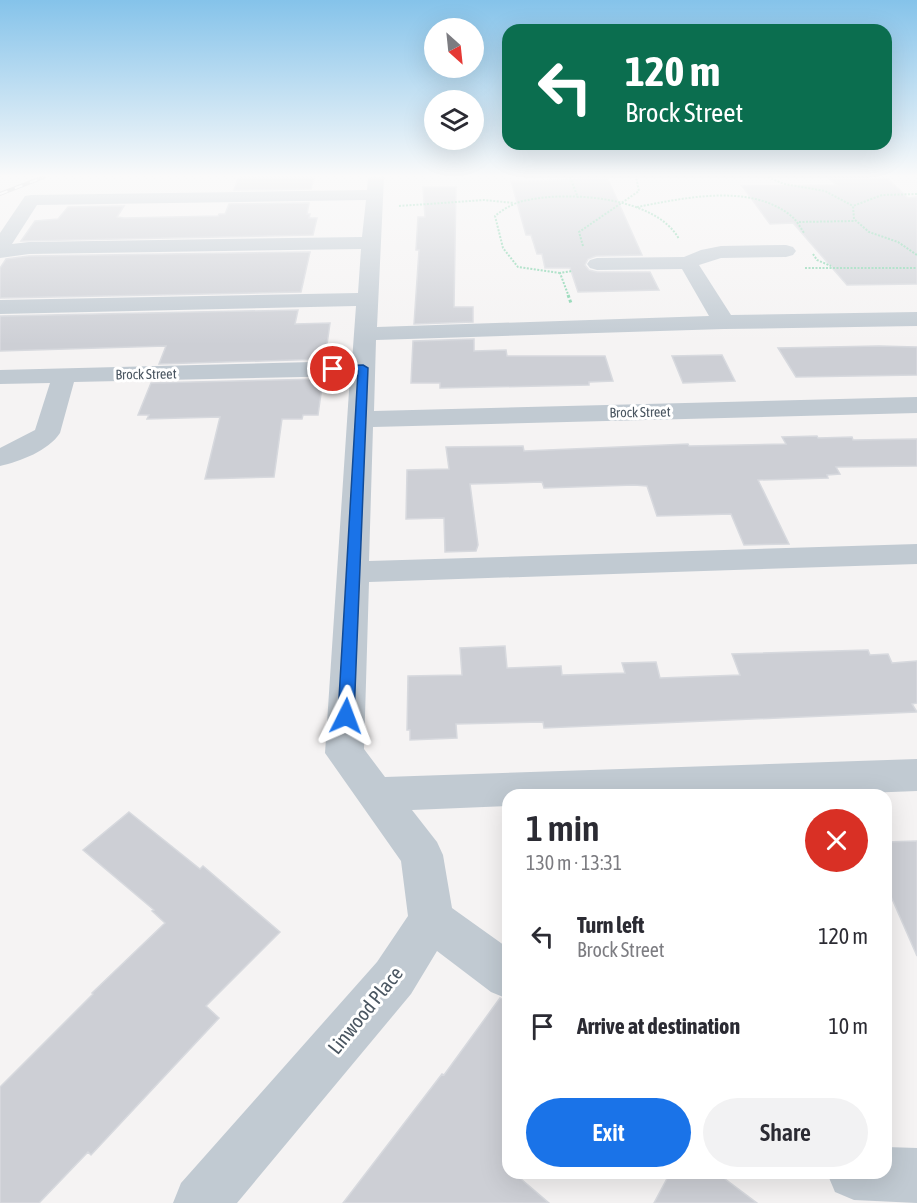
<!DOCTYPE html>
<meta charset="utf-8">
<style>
body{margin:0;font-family:"Asap Condensed",sans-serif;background:#f2f2f3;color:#2b2b33;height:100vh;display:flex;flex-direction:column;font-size:22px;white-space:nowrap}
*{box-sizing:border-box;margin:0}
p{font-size:20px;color:#7c7c81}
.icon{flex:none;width:33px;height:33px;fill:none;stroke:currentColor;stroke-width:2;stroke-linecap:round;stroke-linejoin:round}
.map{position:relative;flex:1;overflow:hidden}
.drawer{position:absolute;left:502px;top:789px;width:390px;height:390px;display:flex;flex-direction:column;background:#fff;border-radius:18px;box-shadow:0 6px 24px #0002}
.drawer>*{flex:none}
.banner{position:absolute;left:502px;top:24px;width:390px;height:126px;border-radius:18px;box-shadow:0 6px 24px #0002;background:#0b6e4f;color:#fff;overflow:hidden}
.needle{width:39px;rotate:153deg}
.buttons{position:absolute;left:424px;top:18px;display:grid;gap:12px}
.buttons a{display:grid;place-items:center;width:60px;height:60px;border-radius:50%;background:#fff;box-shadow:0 6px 24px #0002;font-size:30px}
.pin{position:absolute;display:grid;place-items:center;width:51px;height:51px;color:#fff;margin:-26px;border:3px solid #fff;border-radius:50%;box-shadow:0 2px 6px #0007}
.me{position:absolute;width:66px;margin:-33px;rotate:3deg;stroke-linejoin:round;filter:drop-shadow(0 0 4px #0008)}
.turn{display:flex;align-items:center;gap:21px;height:126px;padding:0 24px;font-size:27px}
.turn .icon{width:78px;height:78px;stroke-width:2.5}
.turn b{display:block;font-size:42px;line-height:51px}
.round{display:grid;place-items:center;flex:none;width:63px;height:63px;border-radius:32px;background:#f2f2f3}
.headline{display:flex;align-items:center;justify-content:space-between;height:102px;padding:0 24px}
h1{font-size:36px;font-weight:600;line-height:45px}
.primary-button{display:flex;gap:12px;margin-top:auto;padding:12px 24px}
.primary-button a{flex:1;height:69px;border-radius:36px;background:#1a73e8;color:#fff;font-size:24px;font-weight:600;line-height:69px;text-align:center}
.primary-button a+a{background:#f2f2f3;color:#2b2b33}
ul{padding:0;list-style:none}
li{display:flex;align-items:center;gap:18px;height:90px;padding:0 24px}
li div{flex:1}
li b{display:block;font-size:22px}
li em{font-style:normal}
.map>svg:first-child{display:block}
</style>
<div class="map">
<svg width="917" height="1203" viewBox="0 0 917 1203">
<rect width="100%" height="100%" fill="#f5f3f3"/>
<!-- building -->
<path fill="#cdcfd5" stroke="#d7d9de" stroke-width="1.5" d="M239,177h75l-3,12 -77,1z
M828,177h58l22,21 9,-1v87l-70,1 -54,-62 -23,1 -28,-38 94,-1z
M608,179l34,76 -46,1 -8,3 -3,6 4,5 8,2h53l9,18 -81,2 -8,-24h-25l-3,-14h-5l-6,-19h-5l-15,-54z
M423,187h33l-2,120h19v15l-59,2 5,-74h-3l2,-33h7z
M309,203l-2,11h3l-1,4h8l-4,17 -292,6 14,-20 23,-2 10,-12 56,-1 -7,11 7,1 94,-2 1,-2h6l4,-10z
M310,252l-9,40 -301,6v-30l6,-9 23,-3z
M298,310l-3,14 35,-1 -5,36 -166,5 7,-18 -166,5v-35z
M474,339v12l32,-1 1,6h98l8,25 -24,1v3l-149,3v-5h-29l2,-42z
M879,346l38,1v28l-121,2 -18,-29z
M722,355l13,26 -52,2 -11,-27z
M323,379l-5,36h-15l-1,4h-20l-8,58 -69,2 15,-62 -73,2 2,-4h-11l13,-32z
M817,436l1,2 34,-1 1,3 64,-1v27l-81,1 4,7 -13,1 1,3 -70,2 31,64 -45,1 -13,-31 -74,2 -10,-30 -13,-1 -90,3 -2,-6 -72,2 8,61 -2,6 -31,1 -1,-34 -38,1 1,-49 42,-1 -3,-22 77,-1 1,5 164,-7 1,2 97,-2 -4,-7z
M505,646l2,22 54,-2 1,9 63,-2 -3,-10 34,-1 4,16 80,-3 -8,-21 136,-4 2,5 18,-1 4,9 25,-2v42l-5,1 5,8 -373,16 -1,-6 -87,2 1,14 -47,2v-10h-3l1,-54 54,-1 -2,-27z
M129,812l71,57 3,-3 77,66 -74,74 13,12 -128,137 -3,-3 -49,51h-39v-116l93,-93 -1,-1 73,-70 -13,-12 2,-1 -71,-60z
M917,841v115l-31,-71v-43z
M500,998l8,3v172h6l35,30h-206l99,-129 2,1z
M670,1173h47l40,30h-103z"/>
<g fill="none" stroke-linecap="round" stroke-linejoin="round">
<!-- path-far1 -->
<path stroke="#7ad0a6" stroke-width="2" stroke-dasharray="2 1.5" stroke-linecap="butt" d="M570,177l8,21
M768,177l16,7 41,7 28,15
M917,194l-35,1 -29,11 1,13 15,13 29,10 19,13
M399,206l85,-6 30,3
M637,207c47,-9 112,-24 153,8 6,4 10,12 14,18
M799,222l55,-1
M583,246l-4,-14 60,-41 -3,-14
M813,254l4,6 14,6
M805,268h112
M560,273l-42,-6 -15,-19 -8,-32c10,-8 20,-14 33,-16 42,-9 128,-3 151,39
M569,297l-9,-24 12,-2"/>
<!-- path -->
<path stroke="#7ad0a6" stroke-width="3" stroke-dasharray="3 2" stroke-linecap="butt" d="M568,295l3,8"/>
<!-- minor -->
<path fill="#c1cad2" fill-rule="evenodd" d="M368,177h16l-7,150 332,-11 -27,-47 -85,1 -7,-2 -3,-4 3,-4 7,-2 87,-1 17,-7 20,-4 65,-1 7,2 3,4 -3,4 -7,2 -65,1 -22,7 32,50 186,-3v14l-193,3 -348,11 -2,71 543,-14v16l-544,14 -4,134 548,-17v20l-548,18 -5,167 21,28 532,-18v32l-103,4h-306v11l-96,4 25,32 6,13 9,53 56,40v51l-17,-7 -54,-41 -26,43 -174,209h-64l8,-20 196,-221 31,-46 -7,-55 -76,-108 25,-377 -276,6 -14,51c-12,18 -39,28 -60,33v-18l35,-18 15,-47 -50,1v-14l352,-9 4,-55 -356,8v-14l358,-7 3,-44 -332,5 -29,4v-25l25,-37 6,-1 336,-5zM366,200l-4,37 -333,5 -17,2 25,-39z
M886,1147l31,1v55l-63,-3 -19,-8 -8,-19h59z"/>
<defs>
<path id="rail" d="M0,194l44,-17"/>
</defs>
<!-- rail casing -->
<use href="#rail" stroke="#b5b8bd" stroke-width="4"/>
<!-- rail -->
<use href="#rail" stroke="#fff" stroke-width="2" stroke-dasharray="8" stroke-linecap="butt"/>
</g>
<!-- sky -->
<linearGradient id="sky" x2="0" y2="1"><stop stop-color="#85c3ea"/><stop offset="0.51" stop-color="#fafafa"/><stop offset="1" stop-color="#fafafa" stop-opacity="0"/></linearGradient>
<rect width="917" height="345" fill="url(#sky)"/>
<!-- route -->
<path fill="#1a73e8" stroke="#114b97" stroke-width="1.5" d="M363,365l5,3 -14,348 -2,4h-11l-3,-4 20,-345 -25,1 -5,-3 5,-3z"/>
<g text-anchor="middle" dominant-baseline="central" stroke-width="6" stroke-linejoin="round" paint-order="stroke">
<!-- far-street labels -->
<g font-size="14" fill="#4a5661" stroke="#fff">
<text transform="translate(146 374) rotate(-1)">Brock Street</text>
<text transform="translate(640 412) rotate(-1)">Brock Street</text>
</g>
<!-- near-street labels -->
<g font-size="20" fill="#4a5661" stroke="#fff">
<text transform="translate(365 1010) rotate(-51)">Linwood Place</text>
</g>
</g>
</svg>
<div class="buttons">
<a><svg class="needle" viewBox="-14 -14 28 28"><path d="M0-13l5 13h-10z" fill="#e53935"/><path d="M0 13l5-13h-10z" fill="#7c7c81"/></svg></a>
<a><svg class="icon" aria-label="layers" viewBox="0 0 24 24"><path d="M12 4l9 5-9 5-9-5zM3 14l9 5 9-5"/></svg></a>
</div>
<div class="pin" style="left:333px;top:369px;background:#d93025"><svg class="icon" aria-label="arrive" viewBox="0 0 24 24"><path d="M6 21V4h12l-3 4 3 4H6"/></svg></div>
<svg class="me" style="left:346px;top:716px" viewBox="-20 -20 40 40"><path d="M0-17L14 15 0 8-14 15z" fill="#1a73e8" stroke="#fff" stroke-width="4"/></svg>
<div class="banner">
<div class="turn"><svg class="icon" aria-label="left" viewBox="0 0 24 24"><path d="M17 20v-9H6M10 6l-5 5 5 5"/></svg><div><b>120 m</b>Brock Street</div></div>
</div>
<section class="drawer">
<div class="headline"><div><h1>1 min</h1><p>130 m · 13:31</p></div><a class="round" style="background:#d93025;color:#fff"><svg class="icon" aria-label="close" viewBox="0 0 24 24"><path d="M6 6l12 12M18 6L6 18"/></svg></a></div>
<ul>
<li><svg class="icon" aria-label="left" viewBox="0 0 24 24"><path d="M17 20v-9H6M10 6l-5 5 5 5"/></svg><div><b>Turn left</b><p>Brock Street</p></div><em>120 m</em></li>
<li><svg class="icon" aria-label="arrive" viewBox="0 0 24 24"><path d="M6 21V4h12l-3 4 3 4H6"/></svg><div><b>Arrive at destination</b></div><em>10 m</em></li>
</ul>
<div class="primary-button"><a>Exit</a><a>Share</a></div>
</section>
</div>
